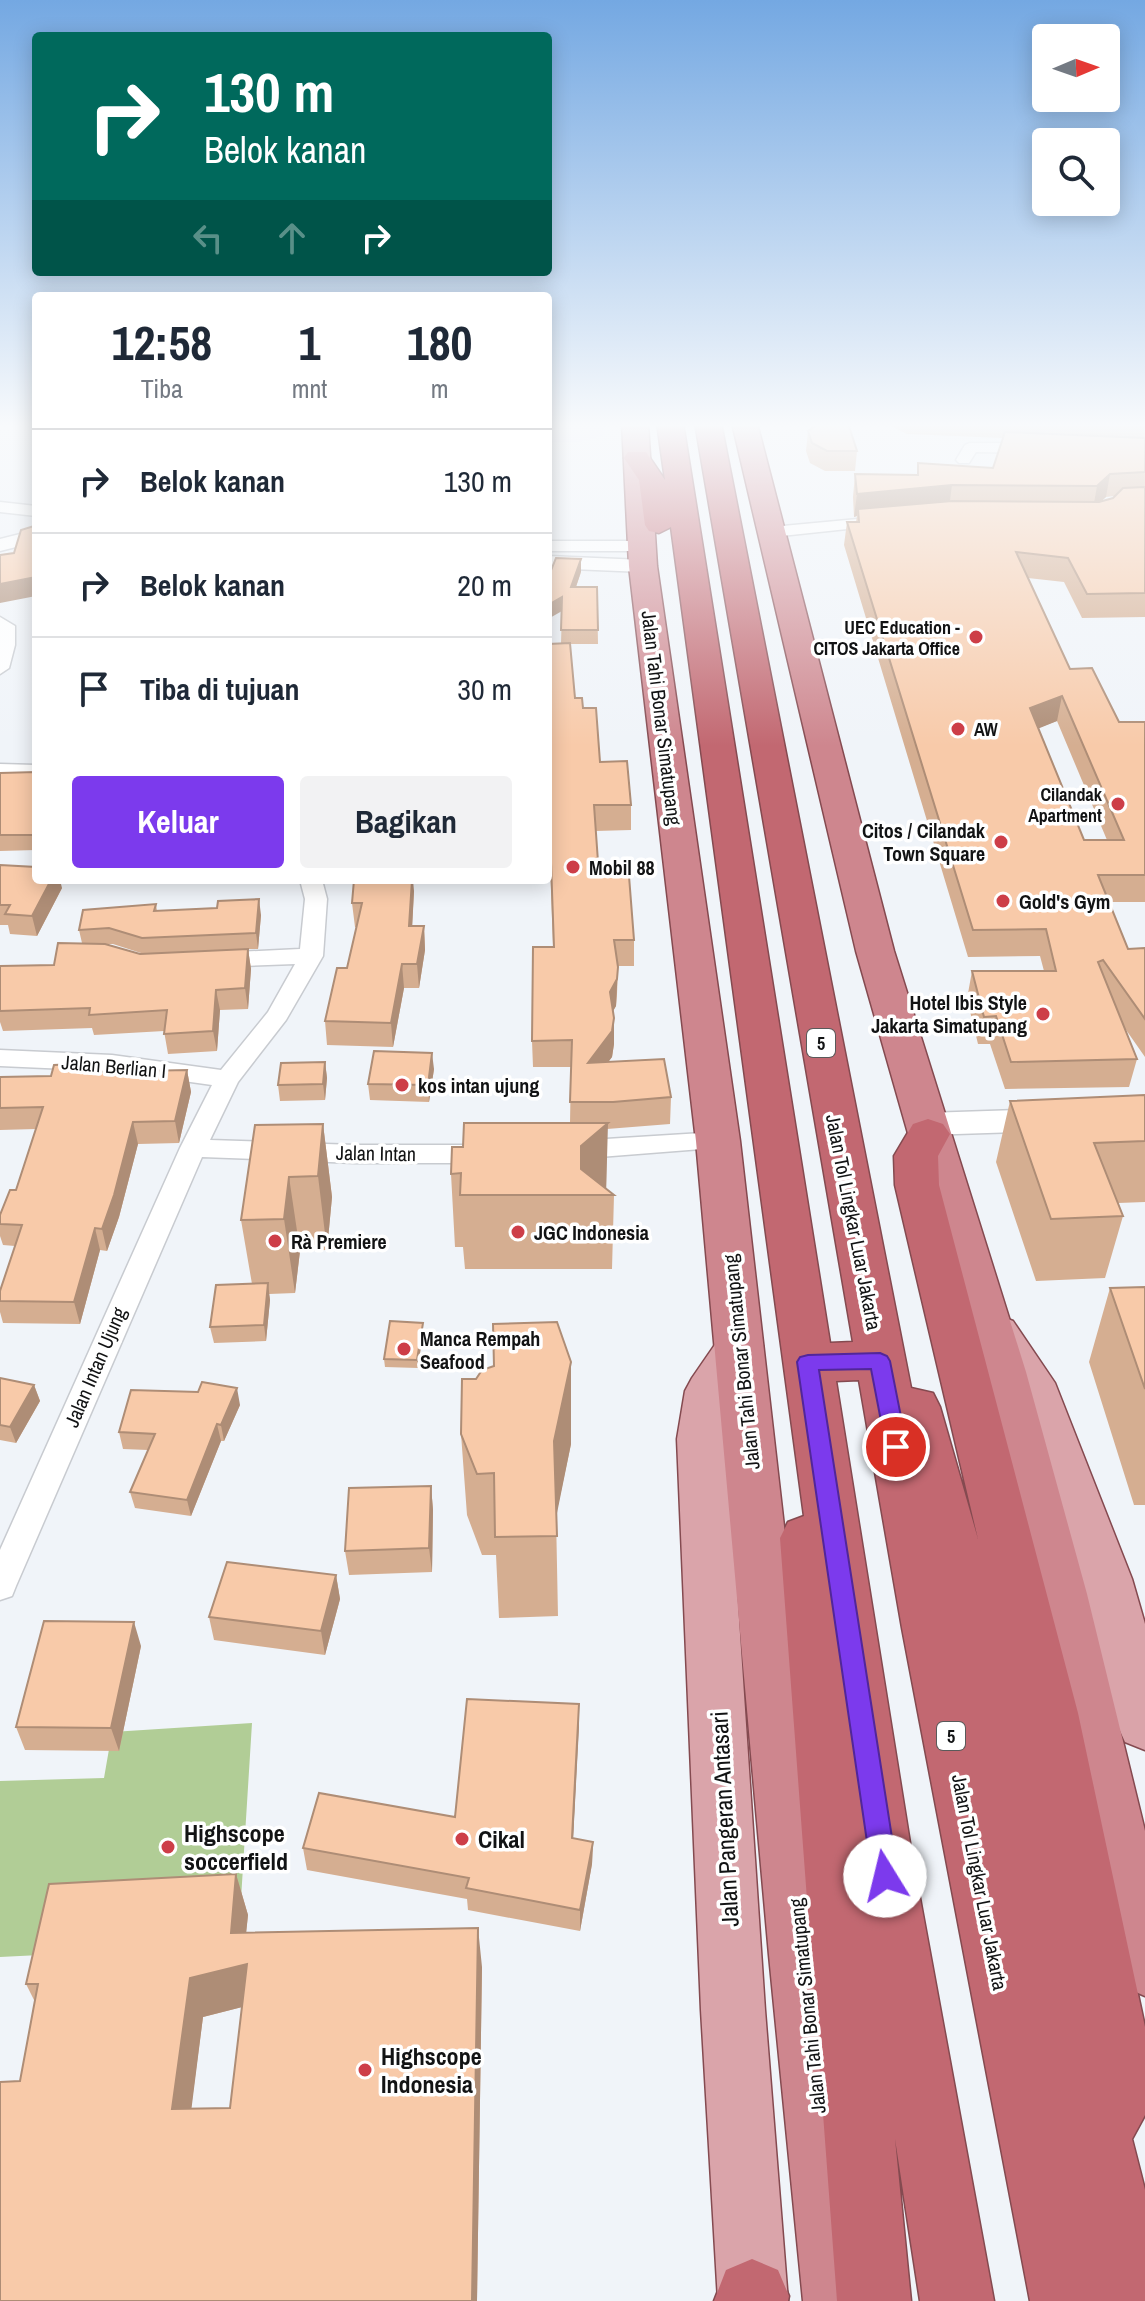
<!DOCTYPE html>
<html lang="id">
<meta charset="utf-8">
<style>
body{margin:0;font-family:"Archivo Narrow",sans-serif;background:#f2f2f3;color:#1f2937;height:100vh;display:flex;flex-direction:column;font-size:30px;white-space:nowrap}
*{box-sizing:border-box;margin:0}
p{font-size:26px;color:#747a83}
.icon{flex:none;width:44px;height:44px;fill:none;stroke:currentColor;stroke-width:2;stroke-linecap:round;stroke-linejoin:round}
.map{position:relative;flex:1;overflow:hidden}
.side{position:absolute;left:32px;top:292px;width:520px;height:592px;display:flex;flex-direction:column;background:#fff;border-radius:8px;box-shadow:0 4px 20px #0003}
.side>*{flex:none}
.banner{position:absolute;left:32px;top:32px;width:520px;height:244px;border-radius:8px;box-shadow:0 4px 20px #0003;background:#00695c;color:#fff;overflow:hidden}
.needle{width:52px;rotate:88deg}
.tools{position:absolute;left:1032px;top:24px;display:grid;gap:16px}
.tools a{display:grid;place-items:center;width:88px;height:88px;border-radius:8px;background:#fff;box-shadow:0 4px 20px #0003;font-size:40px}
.pin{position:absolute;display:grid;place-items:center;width:68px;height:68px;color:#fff;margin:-34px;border:4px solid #fff;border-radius:50%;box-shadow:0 2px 8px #0007}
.me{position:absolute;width:88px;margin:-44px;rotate:351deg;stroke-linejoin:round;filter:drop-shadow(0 0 6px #0008)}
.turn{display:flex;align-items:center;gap:28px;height:168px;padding:0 40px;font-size:36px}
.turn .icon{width:104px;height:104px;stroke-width:2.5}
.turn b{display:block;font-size:56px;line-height:68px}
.lanes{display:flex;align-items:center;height:76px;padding:0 40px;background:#0003;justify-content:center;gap:40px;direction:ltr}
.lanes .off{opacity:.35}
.eta{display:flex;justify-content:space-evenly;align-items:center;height:136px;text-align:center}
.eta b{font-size:48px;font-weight:700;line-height:56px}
.button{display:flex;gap:16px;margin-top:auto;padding:16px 40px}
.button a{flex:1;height:92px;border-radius:8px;background:#7c3aed;color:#fff;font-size:32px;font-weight:700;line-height:92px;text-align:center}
.button a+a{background:#f2f2f3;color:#1f2937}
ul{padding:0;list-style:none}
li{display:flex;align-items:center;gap:24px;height:104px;padding:0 40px;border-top:2px solid #e0e1e3}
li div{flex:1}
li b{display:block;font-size:30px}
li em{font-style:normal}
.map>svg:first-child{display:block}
</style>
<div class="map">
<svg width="1145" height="2301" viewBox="0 0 1145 2301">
<rect width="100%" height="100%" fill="#f0f4f9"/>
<!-- medical -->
<path fill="#eae7fd" d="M548,423h56l1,12 -26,7h-31z"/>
<!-- green -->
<path fill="#b1cd96" d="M252,1723l-12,192 -180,39 -60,3v-176l104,-3 8,-46z"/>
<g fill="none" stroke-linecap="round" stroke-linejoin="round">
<defs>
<path id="minor" d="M970,443h63l8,5 -8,5 -57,-1 -7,11h-10l-3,-3 9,-15z
M0,502l36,4v10l-36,-4z
M879,517l6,2v6l-113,12 -8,-5 8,-5z
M548,541h93l8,5 -8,5h-93z
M0,617l15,9v19l-6,23 -9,6z
M0,764l36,1v12l-36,-1z
M300,880h22l5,19 -4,57 -37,64 -48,62 -28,58 145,5h132l9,3 4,6 -4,6 -9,3h-132l-153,-6 -186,429 -4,10 -12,4v-50l180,-402 32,-63 -100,-14 -112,-5v-16l112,5 109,15 47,-58 27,-48 -81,3 -8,-2 -4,-5 4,-5 8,-2 86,-4 5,-50z
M718,1132l9,3 4,6 -4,6 -153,12 -9,-3 -4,-6 4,-6 9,-3z"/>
<path id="tertiary" d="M36,530v12l-36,9v-12z
M548,556l95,4 10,6 -10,6 -95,-4z
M1046,1109l11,4 5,7 -5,7 -11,4 -120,4 -11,-4 -5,-7 5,-7 11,-4z"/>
<path id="primary" d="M997,1315l16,6 42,62 77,196 13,45v126l-20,-8 -8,-18 -37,-145 -71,-190 -35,-56 7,-12z
M740,1328l17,5 6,13 -30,48 -6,45 38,571 23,291h-70l-17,-291 -24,-571 8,-48 7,-13 31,-45z"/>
<path id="trunk" d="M622,423h26l9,143 83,575 93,814 44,346h-74l-34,-346 -73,-814 -67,-575z
M732,423h25l137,528 132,421 61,222 58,237v165l-23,-10 -10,-23 -81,-369 -55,-222 -120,-421z"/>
<path id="motorway" d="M657,423h26l147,920 23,-1 -158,-919h26l190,965 22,5 7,14 38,132 -83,-354 -1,-29 19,-32 15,-5 15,5 7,10 -12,22 1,29 139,528 67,314v88l-13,24 13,51v111h-115l-128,-673 -43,-248 -23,1 75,468 83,452h-74l-25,-162 16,162h-74l-57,-763 8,-16 16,-6 -133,-989 -12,6 -10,-2 -4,-6 -6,-45 -15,-22 4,-6h18l19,28z
M752,2259l26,11 11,26 -1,5h-74l12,-31z"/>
</defs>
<!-- minor casing -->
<use href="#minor" stroke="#c8cbd0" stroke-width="3"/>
<!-- tertiary casing -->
<use href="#tertiary" stroke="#c8cbd0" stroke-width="3"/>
<!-- primary casing -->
<use href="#primary" stroke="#844a50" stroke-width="3"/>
<!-- trunk casing -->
<use href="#trunk" stroke="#844a50" stroke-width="3"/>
<!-- motorway casing -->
<use href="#motorway" stroke="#844a50" stroke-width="3"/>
<!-- minor -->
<use href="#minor" fill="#fff" fill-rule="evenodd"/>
<!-- tertiary -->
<use href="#tertiary" fill="#fff" fill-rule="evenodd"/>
<!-- primary -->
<use href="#primary" fill="#daa4aa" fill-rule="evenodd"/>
<!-- trunk -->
<use href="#trunk" fill="#ce868e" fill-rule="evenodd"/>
<!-- motorway -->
<use href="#motorway" fill="#c26871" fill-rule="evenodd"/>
</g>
<!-- wall -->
<path fill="#d5ae91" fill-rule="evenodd" d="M885,423h260v194l-63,1 -18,-36 -36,-4 42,91 49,53h26v180h-36l19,47 17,-1v109l-21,-30 13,32 -8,28 -124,2 -15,-45h-12l-11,-45 5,-28h72l-4,-15 -72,1 -124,-412 3,-23h9l1,-6 -3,1 -1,-20 2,-23 62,1 1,-12 75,5 10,-30 -96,-4zM1115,496l-2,2 -12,3 5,-4zM1057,721l50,119h-23l-46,-112z
M808,431l49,20 -2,20h-30l-15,-8 -4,-12z
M581,572l-5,15h21l1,57h-28l5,54 8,10 17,54 31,43v25l-36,1 4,45 35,64v26h-16l-1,28 -1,12 -3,5 1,7v26l-2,13 -4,5 63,35 -1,27 -63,5 -1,60 8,6 -2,74h-147l-2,-22h-8l-4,-73 12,-27 107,-24 1,-56h-38l-1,-26 21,-94 -4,-115h-1v-188l13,-1 1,-32z
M36,772v78l-36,1v-78z
M0,865l62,23 -25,48 -27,-2 -2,-9h-8z
M414,891l-2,35h12l1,24 -6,38h-15l-11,59 -66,-2 -2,-24 22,-53 9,-41h-1l-3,-24z
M156,904l1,7 104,4 -3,34h-10l3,20 -3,40 -28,1 -3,41 -49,3 -4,-23 -70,4 -2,-7 -89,3 -3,-9v-56l54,-1 28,-22 -3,-13zM107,944h6l31,10h-4z
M325,1062l2,16 -2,22 -45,1 -2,-16z
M434,1069l-5,33 -59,-2 -2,-16z
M187,1070l4,22 -12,51 -41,1 -19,73 -12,34 -7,-1 -20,74 -77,-1 -3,-11v-21l15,-45 -12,-1 -3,-9v-21l16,-25 20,-61 -36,1v-53l51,-1 48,-4z
M1145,1095v107l-27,1 5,13 -18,62 -69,3 -40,-119 14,-61z
M323,1124l9,73 -5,53 -27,1 -5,42 -26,1 1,6 -4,41 -52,2 -4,-16 42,-43 -11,-64z
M1145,1287v218h-11l-45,-143 21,-74z
M423,1323v8l-5,37 -33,-1 -1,-8z
M571,1362v82l-15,71 2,101 -59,2 -3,-63h-14l-15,-40 -6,-81 15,-55z
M0,1378l34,7 6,16 -24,42 -16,-3z
M240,1405l-16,36h-3l-30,75 -56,-8 -5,-16 18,-42 -25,-1 -4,-17z
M431,1486l2,24 -1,62 -83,3 -4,-24z
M336,1575l4,24 -15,56 -111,-15 -5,-23z
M141,1646l-22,105 -94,-1 -9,-23z
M579,1704l-6,134 20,4 -1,22 -12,67 -112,-21 -1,-11 -160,-29 -4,-22 152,-31z
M236,1874l12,41 -2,17 236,35 -5,334 -457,-220 15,-79 -9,-18zM242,2007l-12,101h-39l12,-91z"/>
<!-- shaded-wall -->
<path fill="#ae8d76" d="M1110,474l-4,23 -13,12 4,-23z
M952,485l-3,23 -91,1 -1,7 -3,1 3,-23z
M581,559v13l-10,29v-14z
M36,577v19l-36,7v-19z
M562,597v14l-14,8v-14z
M1062,696l-5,25 -32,13 5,-26z
M51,880h9l2,8 -25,48 -5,-20z
M412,880h1l1,11 -3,59 -2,-24z
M259,899l2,16 -3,34 -2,-16z
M424,926l1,24 -6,38 -2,-24z
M248,949l3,20 -3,40 -3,-21z
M402,964l2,24 -11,59 -2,-24z
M618,967l-2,39 -7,12 1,-26z
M216,990l4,20 -3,41 -4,-20z
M614,1018v26l-2,13 -24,32v-26z
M432,1053l2,16 -5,33 -1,-17z
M325,1062l2,16 -2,22 -2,-16z
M187,1070l4,22 -12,51 -4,-22z
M133,1122l5,22 -19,73 -12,34 -5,-22z
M608,1123l-2,72h-26l1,-49z
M323,1124l9,73 -5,53 -9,-74z
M289,1177l11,74 -5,42 -11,-74z
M95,1228l5,22 -20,74 -6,-22z
M268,1283l2,17 -4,41 -2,-16z
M423,1323v8l-5,37 -1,-8z
M571,1362v82l-16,79 -1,-82z
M34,1385l6,16 -24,42 -6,-16z
M237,1388l3,17 -16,36 -3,-16z
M217,1424l4,17 -30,75 -4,-16z
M431,1486l2,24 -1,62 -3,-24z
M336,1575l4,24 -15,56 -4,-24z
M134,1622l7,24 -22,105 -8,-23z
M579,1704v23l-7,133v-22z
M593,1842l-1,22 -12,67v-21z
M236,1874l12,41 -5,49h4l11,39 -55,14 -16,127 -15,-35 18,-131 41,-45z
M478,1928l4,39 -5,334h-5z"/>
<!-- building -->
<path fill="#f8caa9" stroke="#ae8d76" stroke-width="2" fill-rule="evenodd" d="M819,423h29l9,28h-30l-15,-8 -4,-12z
M1005,432l140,6v34l-35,2 -13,12 -145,-1 -95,9 -2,-20 63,1v-12l75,5z
M1145,487v106l-58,1 -19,-36 -52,-6 54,117 22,-1 27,54h26v153h-47l30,74 17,-1v71l-42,-59 -5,2 39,97 -126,3 -15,-46 -12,1 -12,-46h84l-10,-42 -73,1 -126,-408h12l-1,-13 94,-8 147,1 14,-4 10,-10zM1062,696l62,144h-40l-54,-132z
M34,526h2v51l-36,7v-29l14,-2 7,-23z
M556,558l25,1 -10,28h26l1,43h-37l1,-33 -14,8v-27z
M570,643l5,55h7l1,10h13l4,54 27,-1 4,44h-37l5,71h30l5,64h-20l4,27 -1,12 -7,13 4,26 -2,13 -24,32 76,-4 7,38 -58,5h-43l2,-62 -40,1 1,-94h21l-5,-140h-1v-163z
M36,772v63h-36v-62z
M0,865l36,2v13h15l-19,36 -27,-2 5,-9h-10z
M354,880h58l-3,46h15l-7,38h-15l-11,59 -66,-2 12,-53h10l15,-65h-10z
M259,899l-3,34 -114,5 -33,-10 -30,2 4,-20 73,-6 -2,7 63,-3 1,-7z
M58,943l47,1 35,10 108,-5 -3,39 -29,2 -3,41 -49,3 3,-24 -78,5 1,-7 -90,3v-45l54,-1z
M374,1051l58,2 -4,32 -60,-1z
M325,1062l-2,22 -45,1 3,-22z
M97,1063l-2,9 92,-2 -12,51 -42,1 -19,73 -12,34 -7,-1 -21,74 -74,-1v-10l22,-66 -22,-1v-9l10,-25h6l27,-83 -43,1v-31l51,-1 3,-11z
M1145,1095v46l-51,2 29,73 -72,3 -41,-118z
M464,1123h144l-27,23v23l33,26h-154l1,-22 -10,1 1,-27h11z
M323,1124l-5,52 -29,1 -5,42 -43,1 14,-95z
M268,1283l-4,42 -54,2 6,-42z
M1145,1287v102l-35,-101z
M390,1321l33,2 -6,37 -33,-1z
M557,1322l14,40 -17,79 3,95 -62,1 -1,-64 -17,1 -16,-40 1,-55h14l6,-9 12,-4 -1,-42z
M0,1378l34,7 -24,42 -10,-2z
M202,1382l35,6 -16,37 -4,-1 -30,76 -57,-8 25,-58 -36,-2 12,-42 67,2z
M431,1486l-2,62 -84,3 4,-63z
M227,1562l109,13 -15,56 -112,-14z
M44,1621l90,1 -23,106 -95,-1z
M467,1699l112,5 -7,134 21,4 -13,68 -114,-22 3,-10 -166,-30 16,-55 136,24z
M236,1874l-5,59 247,-5 -6,373h-472v-219l20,-1 18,-97h-12l23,-100zM247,1964l-17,144 -58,1 18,-131z"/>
<!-- sky -->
<linearGradient id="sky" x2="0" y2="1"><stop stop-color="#74a8e2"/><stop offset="0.57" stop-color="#f8fafc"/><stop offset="1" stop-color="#f8fafc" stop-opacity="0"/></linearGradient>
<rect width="1145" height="746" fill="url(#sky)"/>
<!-- route -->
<path fill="#7c3aed" stroke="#51269a" stroke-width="2" d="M880,1353l7,3 3,5 17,86 -3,6 -8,3 -7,-3 -3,-6 -15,-78 -52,1 79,506 -4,9 -9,4 -9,-4 -4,-9 -75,-514 3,-5 8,-2z"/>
<!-- markers -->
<g fill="#cd3e48" stroke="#fff" stroke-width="3">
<circle cx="976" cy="637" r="8"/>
<circle cx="958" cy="729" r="8"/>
<circle cx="1118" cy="804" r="8"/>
<circle cx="1001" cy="842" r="8"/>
<circle cx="573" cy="867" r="8"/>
<circle cx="1003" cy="901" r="8"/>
<circle cx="1043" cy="1014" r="8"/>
<circle cx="402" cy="1085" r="8"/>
<circle cx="518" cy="1232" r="8"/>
<circle cx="275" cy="1241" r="8"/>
<circle cx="404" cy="1349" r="8"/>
<circle cx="462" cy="1839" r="8"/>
<circle cx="168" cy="1847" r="8"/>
<circle cx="365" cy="2070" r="8"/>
</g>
<g text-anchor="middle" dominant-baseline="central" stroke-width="7" stroke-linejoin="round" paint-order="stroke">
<!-- far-poi labels -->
<g font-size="18" font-weight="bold" fill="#121314" stroke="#fff" text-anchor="end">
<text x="960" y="627">UEC Education -<tspan x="960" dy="21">CITOS Jakarta Office</tspan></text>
<text x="974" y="729" text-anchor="start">AW</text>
<text x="1102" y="794">Cilandak<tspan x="1102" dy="21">Apartment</tspan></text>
</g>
<!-- shield labels -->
<g fill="#fff" stroke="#595a5a" stroke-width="2">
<rect x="807" y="1029" width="28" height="28" rx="6"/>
<rect x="937" y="1722" width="28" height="28" rx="6"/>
</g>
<g font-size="18" font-weight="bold" fill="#121314">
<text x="821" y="1043">5</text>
<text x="951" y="1736">5</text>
</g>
<!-- street labels -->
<g font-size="20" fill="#121314" stroke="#fff">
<text transform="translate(662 718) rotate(83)">Jalan Tahi Bonar Simatupang</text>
<text transform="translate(114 1066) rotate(5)">Jalan Berlian I</text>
<text transform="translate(376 1153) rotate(1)">Jalan Intan</text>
<text transform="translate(854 1222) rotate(79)">Jalan Tol Lingkar Luar Jakarta</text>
<text transform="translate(741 1362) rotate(-96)">Jalan Tahi Bonar Simatupang</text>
<text transform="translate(95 1367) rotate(-67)">Jalan Intan Ujung</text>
<text transform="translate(980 1882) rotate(79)">Jalan Tol Lingkar Luar Jakarta</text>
<text transform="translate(807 2006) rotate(-96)">Jalan Tahi Bonar Simatupang</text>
</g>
<!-- poi labels -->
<g font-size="20" font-weight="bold" fill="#121314" stroke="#fff" text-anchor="start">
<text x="985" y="830" text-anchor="end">Citos / Cilandak<tspan x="985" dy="23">Town Square</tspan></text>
<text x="589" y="867">Mobil 88</text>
<text x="1019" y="901">Gold's Gym</text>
<text x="1027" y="1002" text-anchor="end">Hotel Ibis Style<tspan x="1027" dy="23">Jakarta Simatupang</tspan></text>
<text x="418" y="1085">kos intan ujung</text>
<text x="534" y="1232">JGC Indonesia</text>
<text x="291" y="1241">Rà Premiere</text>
<text x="420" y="1338">Manca Rempah<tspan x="420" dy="23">Seafood</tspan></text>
</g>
<!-- near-street labels -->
<g font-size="24" fill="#121314" stroke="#fff">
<text transform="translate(724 1819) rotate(-93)">Jalan Pangeran Antasari</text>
</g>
<!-- near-poi labels -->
<g font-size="24" font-weight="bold" fill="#121314" stroke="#fff" text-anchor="start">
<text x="184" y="1833">Highscope<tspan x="184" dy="28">soccerfield</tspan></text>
<text x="478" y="1839">Cikal</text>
<text x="381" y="2056">Highscope<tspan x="381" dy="28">Indonesia</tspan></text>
</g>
</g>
</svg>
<div class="tools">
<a><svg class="needle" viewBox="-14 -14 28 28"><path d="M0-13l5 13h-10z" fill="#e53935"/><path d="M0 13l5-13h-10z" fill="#747a83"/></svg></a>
<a><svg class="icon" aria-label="search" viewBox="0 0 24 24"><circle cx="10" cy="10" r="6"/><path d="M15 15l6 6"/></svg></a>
</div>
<div class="pin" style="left:896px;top:1447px;background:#d93025"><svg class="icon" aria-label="arrive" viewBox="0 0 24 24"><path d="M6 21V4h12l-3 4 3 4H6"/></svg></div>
<svg class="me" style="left:885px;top:1876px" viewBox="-20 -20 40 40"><circle r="19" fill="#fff"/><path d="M0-13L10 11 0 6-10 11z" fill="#7c3aed"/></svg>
<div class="banner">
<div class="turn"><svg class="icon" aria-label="right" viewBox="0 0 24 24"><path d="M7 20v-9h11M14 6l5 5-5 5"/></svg><div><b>130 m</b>Belok kanan</div></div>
<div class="lanes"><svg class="icon off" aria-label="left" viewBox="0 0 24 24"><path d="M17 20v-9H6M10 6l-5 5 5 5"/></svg><svg class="icon off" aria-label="ahead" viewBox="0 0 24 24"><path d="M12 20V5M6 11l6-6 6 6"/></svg><svg class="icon" aria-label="right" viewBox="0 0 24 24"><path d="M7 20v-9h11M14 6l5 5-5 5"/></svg></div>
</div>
<section class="side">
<div class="eta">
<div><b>12:58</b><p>Tiba</p></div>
<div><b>1</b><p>mnt</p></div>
<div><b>180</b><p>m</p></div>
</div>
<ul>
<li><svg class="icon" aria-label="right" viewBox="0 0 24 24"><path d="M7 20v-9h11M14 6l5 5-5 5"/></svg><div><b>Belok kanan</b></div><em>130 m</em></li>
<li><svg class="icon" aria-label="right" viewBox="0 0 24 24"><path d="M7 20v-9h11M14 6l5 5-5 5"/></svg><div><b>Belok kanan</b></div><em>20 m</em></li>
<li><svg class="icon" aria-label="arrive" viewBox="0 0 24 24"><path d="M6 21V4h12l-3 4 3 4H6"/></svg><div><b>Tiba di tujuan</b></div><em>30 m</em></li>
</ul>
<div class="button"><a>Keluar</a><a>Bagikan</a></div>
</section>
</div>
